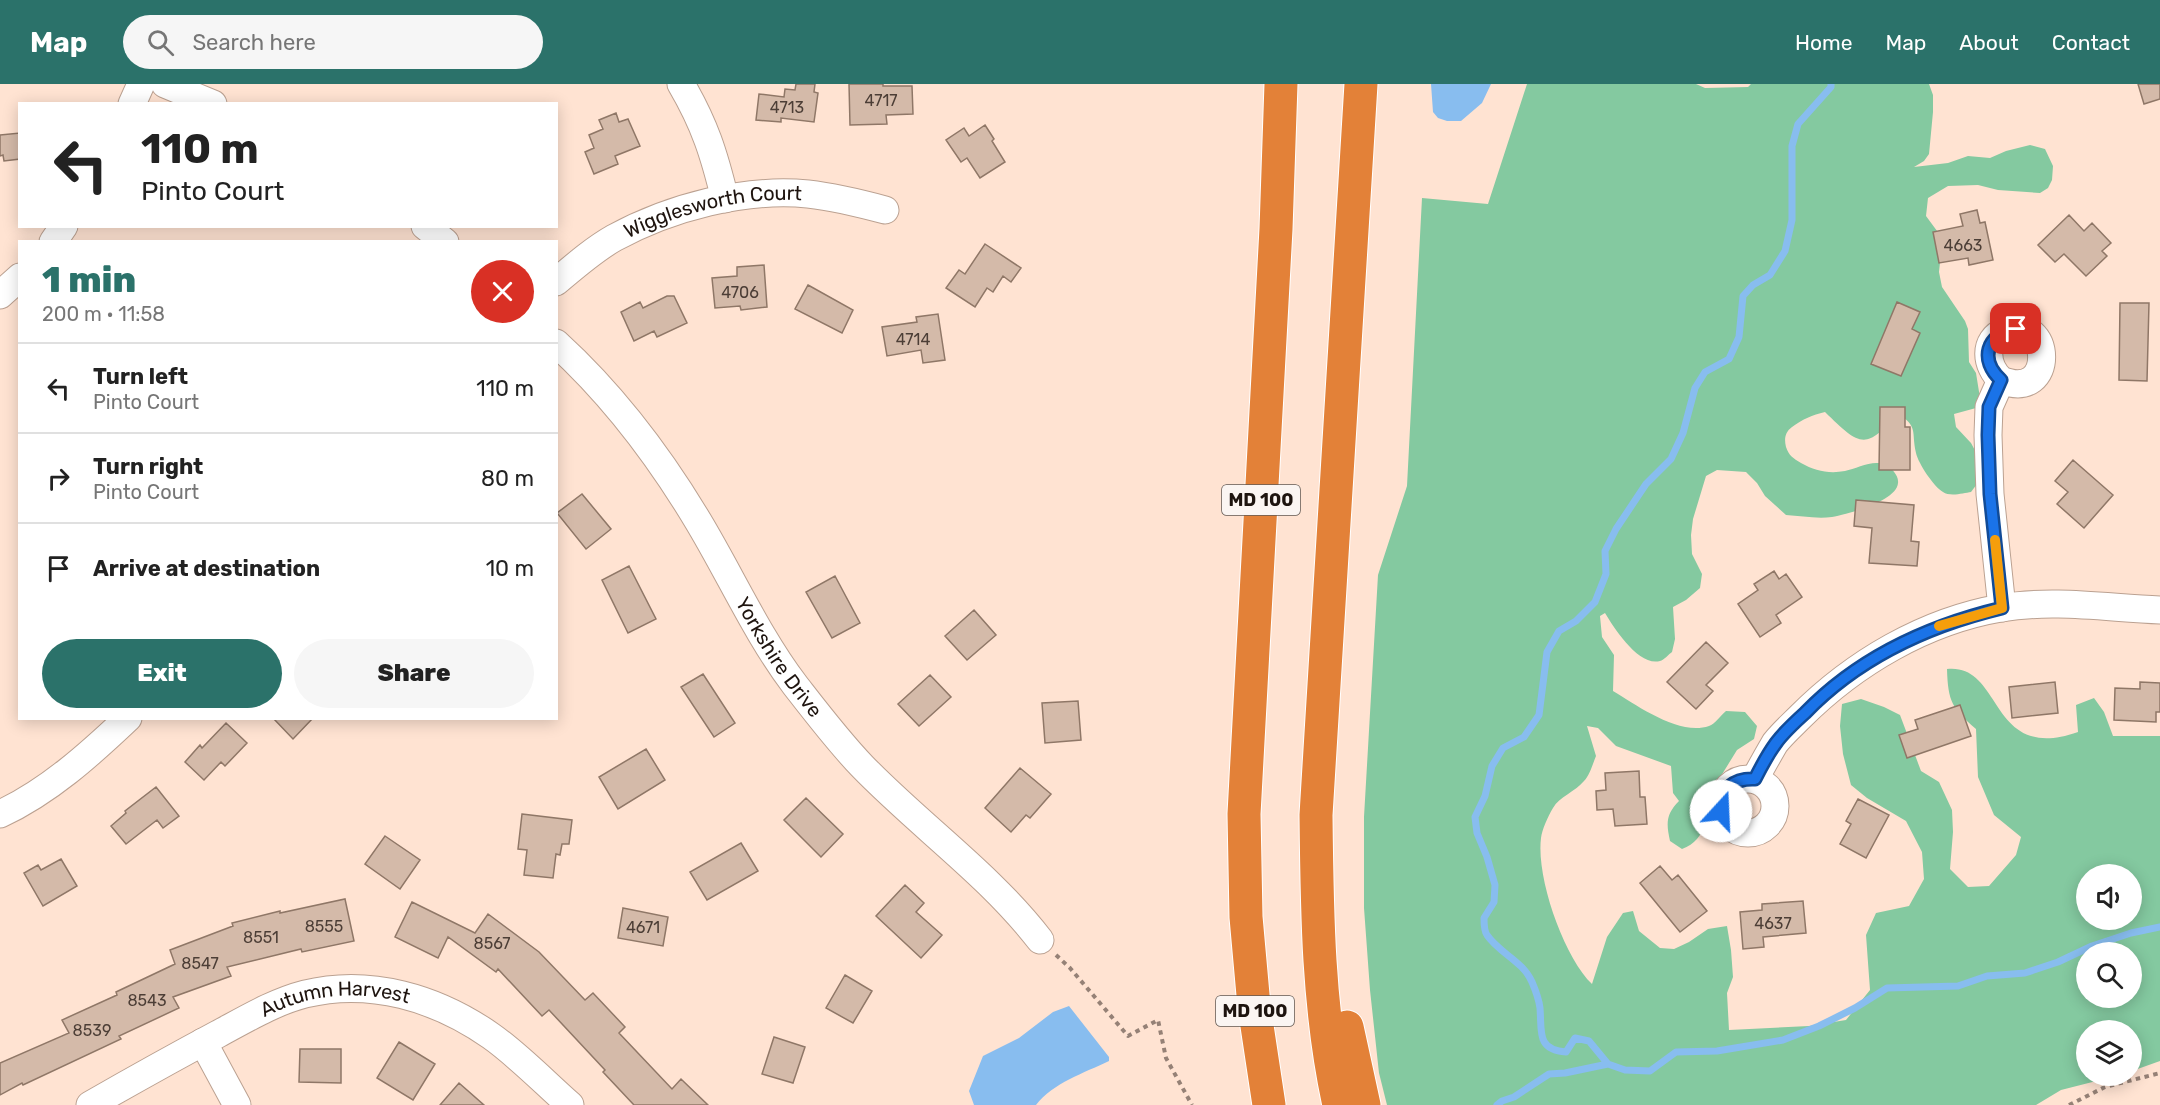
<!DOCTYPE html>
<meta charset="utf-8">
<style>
body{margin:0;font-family:Rubik,sans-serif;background:#f6f6f6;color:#222;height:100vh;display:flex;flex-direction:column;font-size:22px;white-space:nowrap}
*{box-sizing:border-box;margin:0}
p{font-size:20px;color:#767676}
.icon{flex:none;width:33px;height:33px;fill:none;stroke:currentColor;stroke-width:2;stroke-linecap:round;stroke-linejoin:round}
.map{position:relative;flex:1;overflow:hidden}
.panel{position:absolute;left:18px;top:156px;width:540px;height:480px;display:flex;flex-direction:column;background:#fff;border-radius:0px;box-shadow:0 3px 15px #0003}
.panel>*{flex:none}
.guide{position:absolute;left:18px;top:18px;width:540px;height:126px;border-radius:0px;box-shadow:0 3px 15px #0003;background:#fff;color:#222;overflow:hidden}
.fabs{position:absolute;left:2076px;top:780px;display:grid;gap:12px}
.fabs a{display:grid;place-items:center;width:66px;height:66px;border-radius:50%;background:#fff;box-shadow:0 3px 15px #0003;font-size:30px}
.pin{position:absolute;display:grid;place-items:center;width:51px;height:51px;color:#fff;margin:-26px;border-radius:12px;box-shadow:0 3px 9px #0006}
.me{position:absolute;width:66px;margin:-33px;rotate:20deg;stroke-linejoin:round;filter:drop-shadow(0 0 4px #0008)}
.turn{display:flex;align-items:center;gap:21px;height:126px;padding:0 24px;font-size:27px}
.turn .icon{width:78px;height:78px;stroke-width:2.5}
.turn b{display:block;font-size:42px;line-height:51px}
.round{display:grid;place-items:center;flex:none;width:63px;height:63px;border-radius:32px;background:#f6f6f6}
.overview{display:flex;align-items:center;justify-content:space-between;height:102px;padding:0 24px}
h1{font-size:36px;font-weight:800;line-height:45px;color:#2b726a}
.action{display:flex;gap:12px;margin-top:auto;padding:12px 24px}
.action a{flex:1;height:69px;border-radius:36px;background:#2b726a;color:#fff;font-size:24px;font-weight:800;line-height:69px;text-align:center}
.action a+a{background:#f6f6f6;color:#222}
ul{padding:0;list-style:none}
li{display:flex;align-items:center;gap:18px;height:90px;padding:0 24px;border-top:2px solid #e0e0e0}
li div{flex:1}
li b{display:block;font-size:22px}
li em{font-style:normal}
header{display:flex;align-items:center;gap:36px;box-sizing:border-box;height:84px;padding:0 30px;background:#2b726a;color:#fff}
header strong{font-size:28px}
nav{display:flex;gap:33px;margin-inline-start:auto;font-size:21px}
.search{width:420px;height:54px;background:#f6f6f6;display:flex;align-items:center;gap:15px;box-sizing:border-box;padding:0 21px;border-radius:33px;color:#767676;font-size:22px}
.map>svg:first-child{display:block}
</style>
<header>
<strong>Map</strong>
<div class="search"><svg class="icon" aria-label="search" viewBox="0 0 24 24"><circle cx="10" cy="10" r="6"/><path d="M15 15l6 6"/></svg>Search here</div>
<nav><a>Home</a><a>Map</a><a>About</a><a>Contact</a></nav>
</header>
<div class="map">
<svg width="2160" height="1021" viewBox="0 0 2160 1021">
<rect width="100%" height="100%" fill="#ffe3d2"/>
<!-- forest -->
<path fill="#84c9a0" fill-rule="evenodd" d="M1527,0h169l9,4 43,-1 3,-3h178l4,11v17l-4,42 -5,7 -10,6 34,-4 20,-7 22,2 16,-7 24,-6 15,4 8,17 -1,14 -4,8 -8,5 -42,-3 -20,-5 -30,1 -20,12 -2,18 14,19 1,18 -2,19 3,15 23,34 3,8 1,33 7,11 4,25 -4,10 -22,6 2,13 15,16 8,15 -2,26 -6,8c-7,1 -21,5 -28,0 -9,-5 -25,-29 -27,-39 -5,-22 3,-26 -19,-40 -31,40 -39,31 -72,-1 -13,3 -22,7 -33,15 -7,5 -8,12 -6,20 3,9 7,11 15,16 14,8 28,11 44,8 12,-2 28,-12 40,-6 7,3 14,11 13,18 -1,18 -50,31 -66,34 -15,2 -31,-1 -46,-2l-21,-19 -8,-13 -11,-11 -29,-2 -11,6 -13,43 -2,16 1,19 10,20 -2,14 -14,12 -13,7 2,32 -3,13c-3,2 -8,8 -12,9 -21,6 -46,-33 -55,-48l-5,3 2,21 12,18 -1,36c25,15 66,45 96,35 6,-2 12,-11 17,-15l19,1 12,14 -3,13 -17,11 -16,26 -12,9 -10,11v10l7,17c-5,13 -11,21 -24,26l-12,-8c-4,-18 -4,-27 9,-40l-6,-8 -2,-27 -55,-20 -18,-18 -11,-2 9,30c-3,7 -6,19 -12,25 -8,10 -25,16 -31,27 -5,8 -11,22 -12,30 -5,40 23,119 51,146l15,-47 16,-24 10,-2 6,20 21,17 14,1 15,-7 19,-13 19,-3 4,24 2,27 -6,16 2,37 80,-4 37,-6 24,-30 -4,-55 10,-22 33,-7 15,-27 -2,-27 -16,-31 -39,-23 -16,-13 -8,-31 -3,-28 2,-22 19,-5 23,8 16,8 21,56 18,11 13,28 1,22 -3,37 18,18 21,-1 27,-31 5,-18 -27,-22 -16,-38 -2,-48c-24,-21 -28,-27 -29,-60 57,-6 41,95 131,63l-2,-27 18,-7 10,14 9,24h47v325l-28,10v-41h-46v46h30l-55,14 -25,15h-649l-8,-32 -9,-83 -6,-82v-91l14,-242 29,-89 15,-288 66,6zM2086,790h46v46h-46zM2086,868h46v46h-46z"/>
<!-- water -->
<path fill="#88bdef" d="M1431,0h60l-9,19 -21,18h-14l-9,-3 -5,-6z
M1069,922l40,51v4c-25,12 -56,22 -73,44h-62l-5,-14 14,-35 36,-18 34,-26z"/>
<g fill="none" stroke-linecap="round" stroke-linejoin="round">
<!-- stream -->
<path stroke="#88bdef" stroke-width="7" d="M1831,0v3l-33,37 -6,22v74l-7,31 -15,24 -17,10 -10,11 -4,41 -10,22 -24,13 -10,16 -12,45 -12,26 -25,25 -30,45 -11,22 1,23 -11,28 -19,19 -17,10 -12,21 -8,63 -15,22 -21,11 -11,18 -7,30 -10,21 2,16 10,24 8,28 -1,17 -10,16c0,5 0,13 3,17 12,18 36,26 45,47 3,7 7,18 8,26 2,23 -4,42 26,44l9,-14 14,3 19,23 17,6 25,1 26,-19 41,-1 66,-11 36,-14 36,-18 32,-20 71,-2 29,-10 38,-3 33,-11 34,-16 39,-13 29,-6
M1497,1021l5,-4 12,-4 35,-23 16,-1 43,-9"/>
</g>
<!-- building -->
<path fill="#d4baa9" stroke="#8f7767" stroke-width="1.5" d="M796,0h19l-1,8 4,1 -4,29 -33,-4v4l-25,-2 3,-26 25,3 1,-8 10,1z
M849,0h34v2h29l1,28 -27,1 1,9 -37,1z
M2138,0h22v15l-16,5z
M616,29l3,9 9,-3 12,27 -25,10 3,8 -24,10 -9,-22 9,-4 -5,-13 14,-6 -4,-9z
M985,41l9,14 -2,2 13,21 -25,16 -13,-20 -6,4 -15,-22 18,-12 5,8z
M20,49v26l-16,2 -1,-6 -3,1v-21z
M1977,126l3,13 5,-1 8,38 -24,5 -1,-7 -29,5 -6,-31 30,-6 -3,-12z
M2069,131l15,16 8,-8 19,20 -9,8 5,5 -21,20 -22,-22 -9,8 -17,-17z
M985,160l36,24 -10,14 -8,-6 -10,16 -6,-4 -12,19 -29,-19 13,-18 6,4z
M764,181l3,42 -26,3 -1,-4 -25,2 -3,-30 25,-2v-9z
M808,201l45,25 -11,23 -47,-24z
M667,212h7l13,27 -30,14 -3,-6 -20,10 -13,-29 19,-10 3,6z
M1897,218l23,10 -8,17 8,4 -19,43 -30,-12z
M2120,219h29l-2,78 -28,-1z
M938,230l7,46 -22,3 -2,-13 -34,6 -5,-29 35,-5 -1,-5z
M1880,323h25v20h5v43h-31z
M2073,376l40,35 -29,33 -27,-24 11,-12 -13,-11z
M582,410l29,35 -25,20 -29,-36z
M1856,416l58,5 -3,36 8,1 -2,24 -48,-3 3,-35 -18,-2z
M629,482l27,53 -28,14 -26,-53z
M1774,487l5,8 7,-5 16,23 -26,18 5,8 -21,14 -22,-33 20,-14 -4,-6z
M835,492l25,47 -28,15 -26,-46z
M974,526l22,25 -29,25 -22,-24z
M1706,558l22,21 -22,22 7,6 -17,18 -29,-27z
M703,590l32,49 -21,14 -33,-50z
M930,591l21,22 -32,29 -21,-22z
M2055,598l3,31 -46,5 -3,-31z
M2140,598l20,1v29h-4v10l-42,-2 1,-32 25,1z
M1078,617l3,39 -36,3 -3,-40z
M1960,621l11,31 -64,22 -8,-23 19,-6 -3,-9z
M273,634h40l-20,21z
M226,639l21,20 -22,23 -4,-4 -17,18 -19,-18 15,-17 2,3z
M646,665l19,31 -47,29 -19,-32z
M1020,684l31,26 -21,24 -4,-3 -15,17 -26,-24z
M1639,687l1,26h5l2,27 -32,2 -2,-17 -16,1 -1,-19 10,-1 -1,-17z
M156,703l23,29 -16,12 -6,-8 -31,24 -15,-18 15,-13 -1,-2z
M806,714l37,36 -22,23 -37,-37z
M1858,715l31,16 -23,43 -26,-14 11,-20 -5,-3z
M522,730l50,6 -3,24h-7l-2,11 -4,-1 -3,24 -29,-3 3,-25 -9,-1z
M385,752l35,24 -20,29 -35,-25z
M741,759l17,28 -51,29 -17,-28z
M61,775l16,27 -34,20 -19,-33 14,-8 3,5z
M1660,782l12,14 6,-5 29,36 -27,21 -40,-49z
M905,801l19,18 -8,9 26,23 -21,23 -45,-42z
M345,815l9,42 -52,11 -1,-3 -74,18 4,9 -58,21 6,11 -60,28 2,3 -98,46 -1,-2 -22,12v-32l69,-30 -7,-13 55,-25 -1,-3 59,-28 -5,-14 63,-24 -1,-3 48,-12v2z
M1803,817l3,32 -43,4 1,10 -21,2 -3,-37 22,-2v-6z
M412,818l63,31 13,-19 51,38 46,48 8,-7 32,34 -6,6 53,56 9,-10 27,26h-74l-31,-33 2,-2 -56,-60 -7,6 -44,-47 -2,3 -48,-35 -10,21 -43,-21z
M623,824l45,9 -5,29 -45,-8z
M845,891l27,16 -19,32 -27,-15z
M774,953l31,10 -12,36 -31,-9z
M399,958l36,22 -22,36 -36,-22z
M300,965h41v34l-42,-1z
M459,999l25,22h-44z"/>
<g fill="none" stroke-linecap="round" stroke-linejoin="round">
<defs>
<g id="minor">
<path d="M165,0l48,20"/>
<path d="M681,0c24,41 33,70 44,115"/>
<path d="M132,20l9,-20"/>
<path d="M425,142l20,16"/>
<path d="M53,158l11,-16"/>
<path id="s1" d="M556,198c19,-16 37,-32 58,-44 57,-31 130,-50 194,-44 26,3 51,9 77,16"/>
<path d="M0,211l20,-18"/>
<path id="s2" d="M556,259c56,51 103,113 142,178 32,53 59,114 97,164 21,27 43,56 67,81 58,60 127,108 178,174"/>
<path d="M2001,296c56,23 51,-68 4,-49 -23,9 -19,35 -4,49l-12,27 -1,28 2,59 12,114"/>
<circle cx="1748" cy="722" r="27"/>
<path d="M1755,695c6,-12 13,-24 20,-36 7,-9 17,-18 25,-26 54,-54 125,-96 201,-109 52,-9 107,0 159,2"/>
<path d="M0,730c48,-22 90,-60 128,-96"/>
<path d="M203,958l34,63"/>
<path id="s3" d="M90,1021c42,-24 85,-48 128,-71 28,-15 56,-32 87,-40 65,-16 132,4 186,42 27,19 54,47 79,69"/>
</g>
<path id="highway" d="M1347,943l17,78
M1269,1021l-15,-99 -8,-89 -2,-103 32,-585 5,-145
M1339,1021c-21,-95 -22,-193 -23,-290l45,-731"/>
</defs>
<!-- minor casing -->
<use href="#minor" stroke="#bba191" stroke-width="29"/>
<!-- highway casing -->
<use href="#highway" stroke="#fff" stroke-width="35"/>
<!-- path -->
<path stroke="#958176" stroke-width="4" stroke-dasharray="4.5 4.5" stroke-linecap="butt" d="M1056,871l14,13 58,68 30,-16 8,38 26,47
M2069,1021l36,-18 55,-14"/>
<!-- minor -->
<use href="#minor" stroke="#fff" stroke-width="27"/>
<!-- highway -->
<use href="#highway" stroke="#e38138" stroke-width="33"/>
</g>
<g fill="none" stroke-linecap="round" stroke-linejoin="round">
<defs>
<path id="route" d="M1721,727c-2,-22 13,-33 34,-32 6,-12 13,-25 21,-36 8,-11 19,-21 29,-30 54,-56 122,-87 197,-105l-12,-114 -2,-59 1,-28 12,-27c-22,-20 -15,-46 15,-51"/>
</defs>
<!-- route casing -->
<use href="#route" stroke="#114b97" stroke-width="15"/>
<!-- route -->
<use href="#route" stroke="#1a73e8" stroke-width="10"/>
<!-- slow -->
<path stroke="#f59e0b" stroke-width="10" d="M1939,542l63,-18 -7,-68"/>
</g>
<g text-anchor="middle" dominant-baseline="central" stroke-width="4.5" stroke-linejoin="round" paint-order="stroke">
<!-- number labels -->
<g font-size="16" fill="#4c3e36">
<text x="881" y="16">4717</text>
<text x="787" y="23">4713</text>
<text x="1963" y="161">4663</text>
<text x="740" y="208">4706</text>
<text x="913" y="255">4714</text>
<text x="1773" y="839">4637</text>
<text x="324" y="842">8555</text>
<text x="643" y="843">4671</text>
<text x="261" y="853">8551</text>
<text x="492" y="859">8567</text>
<text x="200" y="879">8547</text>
<text x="147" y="916">8543</text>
<text x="92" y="946">8539</text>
</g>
<!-- shield labels -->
<g fill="#fbf5f2" stroke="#605853" stroke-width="1.5">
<rect x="1222" y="401" width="78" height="30" rx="4.5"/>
<rect x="1216" y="912" width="78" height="30" rx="4.5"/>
</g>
<g font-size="18" font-weight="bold" fill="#1e140f">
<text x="1261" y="416">MD 100</text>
<text x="1255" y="927">MD 100</text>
</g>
<!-- street labels -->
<g font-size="20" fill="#1e140f" stroke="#fbf5f2">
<text stroke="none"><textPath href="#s1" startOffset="177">Wigglesworth Court</textPath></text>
<text stroke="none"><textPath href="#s2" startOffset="387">Yorkshire Drive</textPath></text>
<text stroke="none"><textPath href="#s3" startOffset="272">Autumn Harvest</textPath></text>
</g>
</g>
</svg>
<div class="fabs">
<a><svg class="icon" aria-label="sound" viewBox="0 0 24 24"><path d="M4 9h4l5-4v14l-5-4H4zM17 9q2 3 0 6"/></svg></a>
<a><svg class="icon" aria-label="search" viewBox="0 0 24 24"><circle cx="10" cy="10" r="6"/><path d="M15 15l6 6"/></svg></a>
<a><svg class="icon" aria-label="layers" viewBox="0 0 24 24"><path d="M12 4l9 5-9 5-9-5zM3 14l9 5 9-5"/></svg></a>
</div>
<div class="pin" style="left:2016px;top:245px;background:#d93025"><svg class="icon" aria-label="arrive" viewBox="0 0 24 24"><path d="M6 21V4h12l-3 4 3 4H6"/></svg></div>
<svg class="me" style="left:1721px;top:727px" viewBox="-20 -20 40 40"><circle r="19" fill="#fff"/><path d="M0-13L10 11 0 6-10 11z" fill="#1a73e8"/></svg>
<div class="guide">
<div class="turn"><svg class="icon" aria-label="left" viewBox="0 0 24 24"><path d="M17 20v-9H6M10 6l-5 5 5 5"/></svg><div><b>110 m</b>Pinto Court</div></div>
</div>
<section class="panel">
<div class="overview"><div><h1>1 min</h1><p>200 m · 11:58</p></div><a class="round" style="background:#d93025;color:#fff"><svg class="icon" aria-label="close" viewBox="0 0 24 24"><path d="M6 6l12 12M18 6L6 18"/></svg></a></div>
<ul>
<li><svg class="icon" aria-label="left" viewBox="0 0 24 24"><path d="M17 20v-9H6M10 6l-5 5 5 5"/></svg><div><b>Turn left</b><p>Pinto Court</p></div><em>110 m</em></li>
<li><svg class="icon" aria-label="right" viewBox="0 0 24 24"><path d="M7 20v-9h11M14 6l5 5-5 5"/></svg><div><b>Turn right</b><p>Pinto Court</p></div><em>80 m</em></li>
<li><svg class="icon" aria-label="arrive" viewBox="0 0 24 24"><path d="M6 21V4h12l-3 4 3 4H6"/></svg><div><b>Arrive at destination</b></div><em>10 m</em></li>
</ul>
<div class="action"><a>Exit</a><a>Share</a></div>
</section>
</div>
